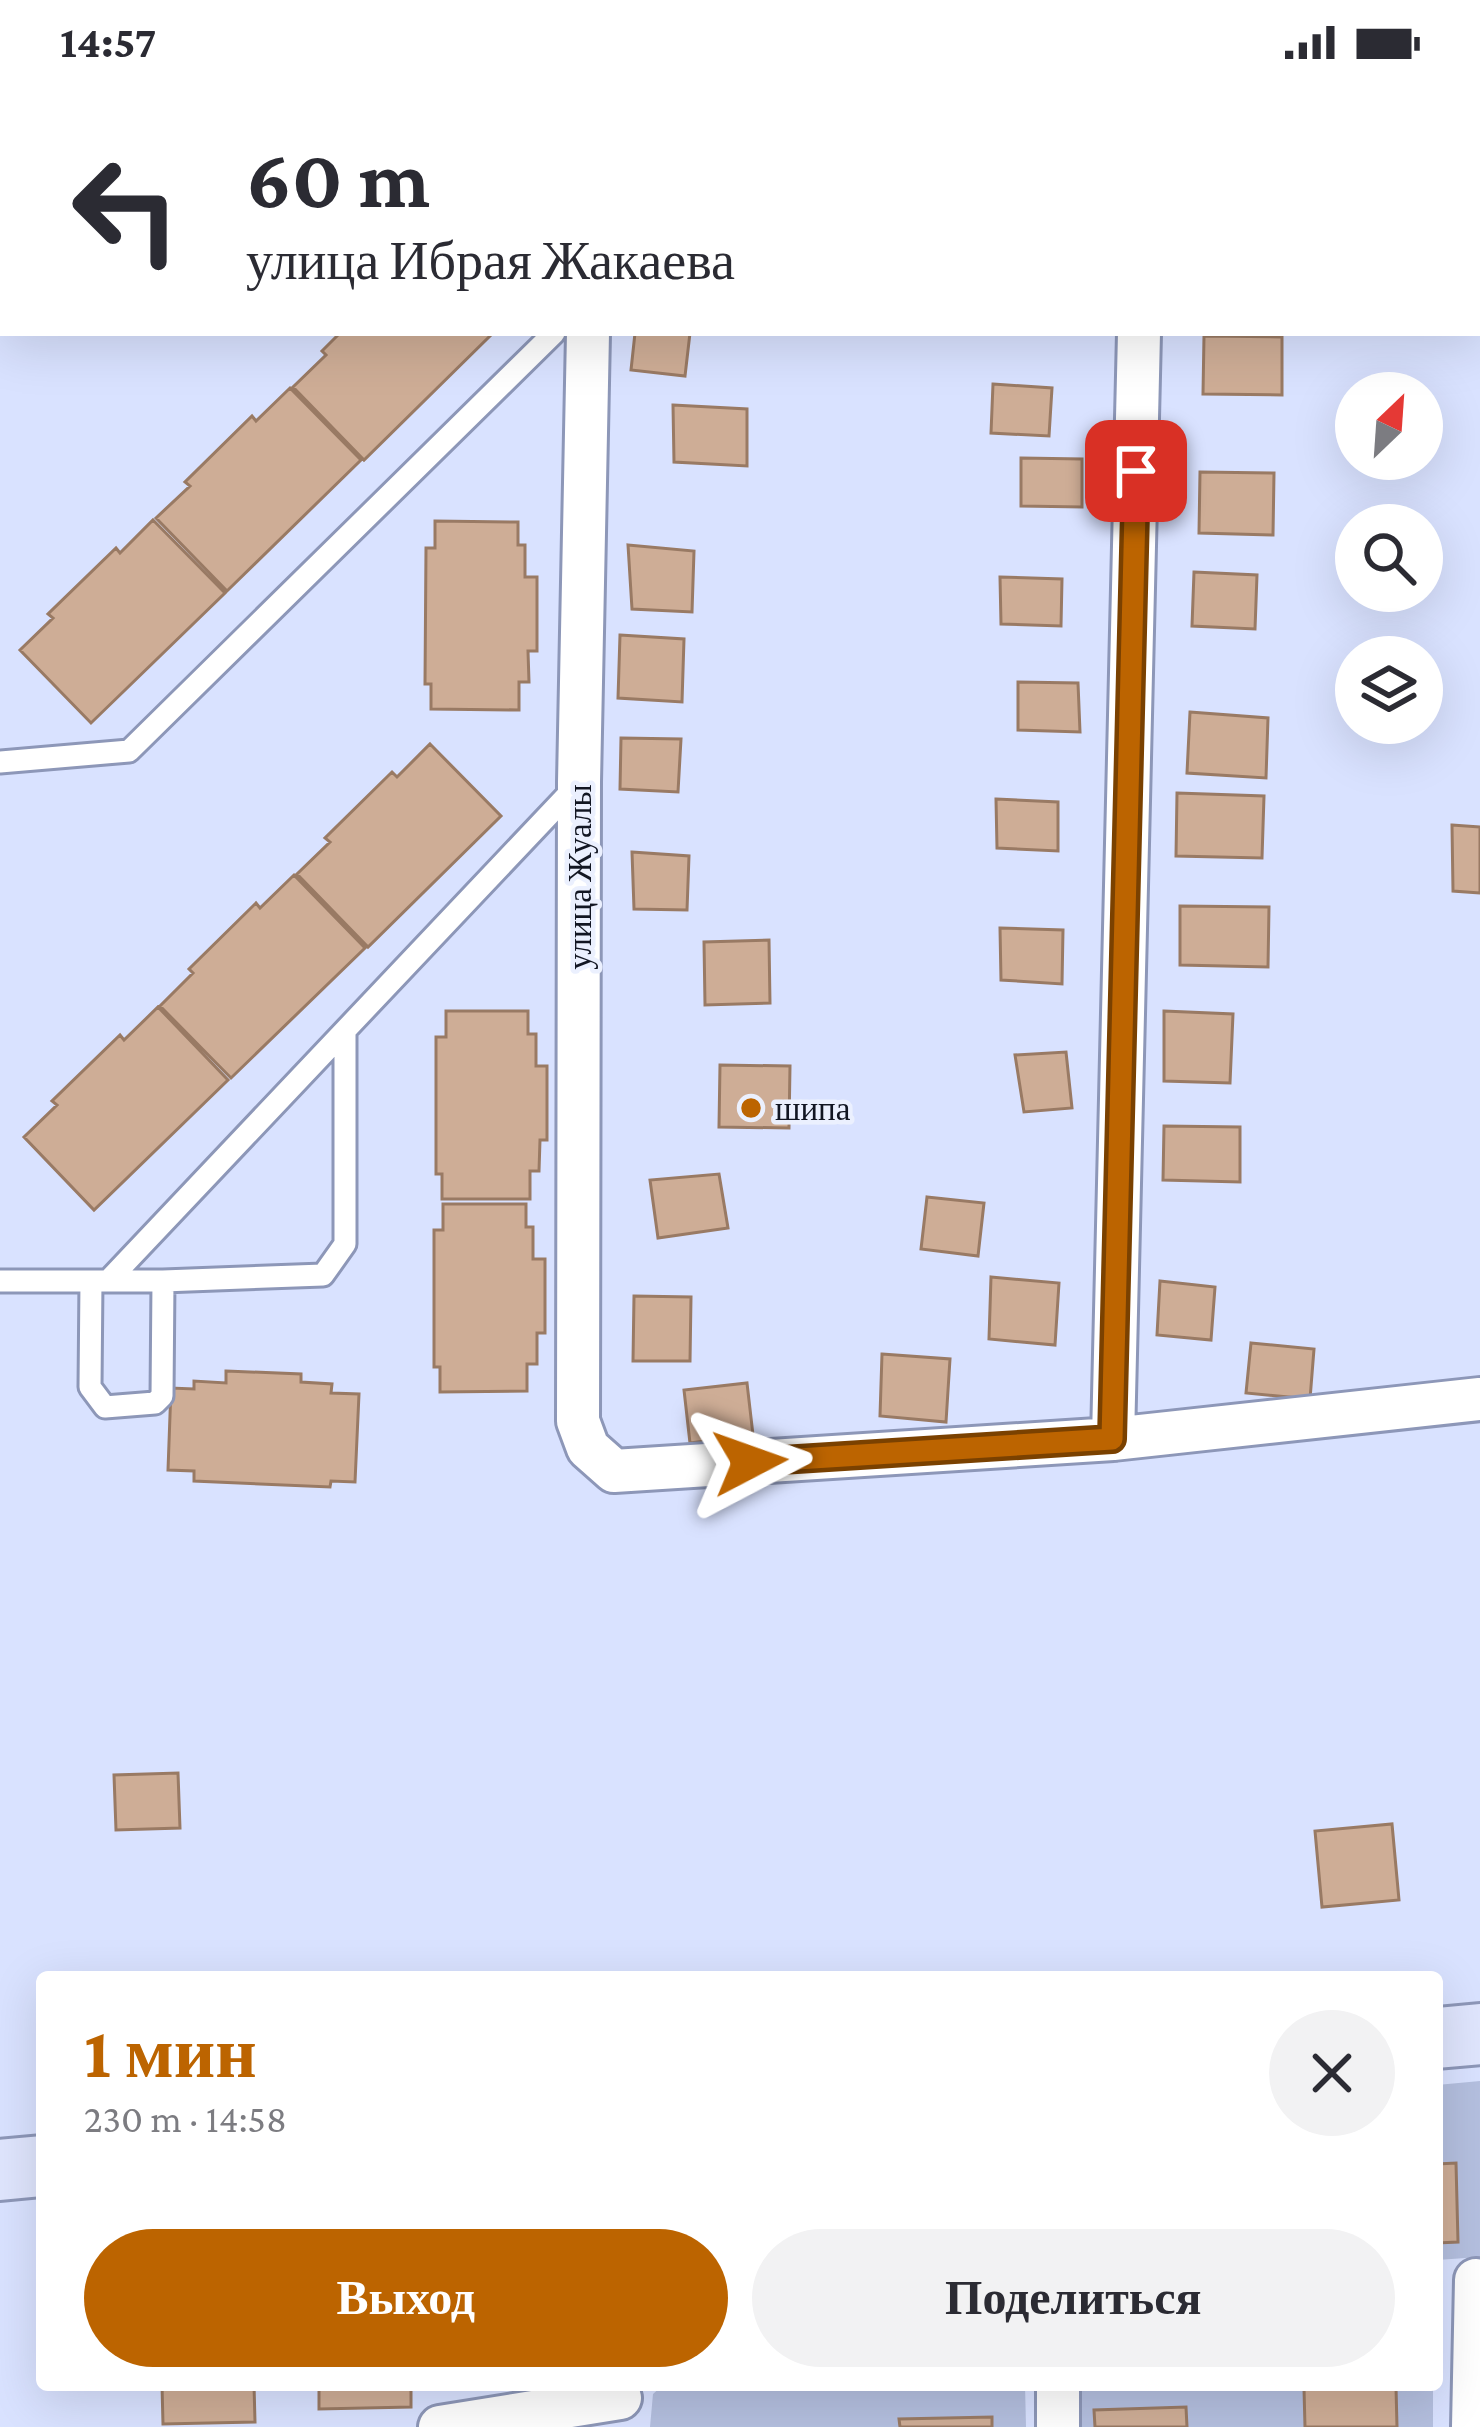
<!DOCTYPE html>
<html lang="ru">
<meta charset="utf-8">
<style>
body{margin:0;font-family:"Crimson Pro",serif;background:#f2f2f3;color:#2b2b33;height:100vh;display:flex;flex-direction:column;font-size:45px;white-space:nowrap}
*{box-sizing:border-box;margin:0}
p{font-size:39px;color:#7c7c81}
.icon{flex:none;width:66px;height:66px;fill:none;stroke:currentColor;stroke-width:2;stroke-linecap:round;stroke-linejoin:round}
.map{position:relative;flex:1;overflow:hidden}
.drawer{position:absolute;left:36px;top:1887px;width:1407px;height:420px;display:flex;flex-direction:column;background:#fff;border-radius:12px;box-shadow:0 12px 48px #0002}
.drawer>*{flex:none}
.guide{position:absolute;left:0px;top:0px;width:1482px;height:252px;box-shadow:0 12px 48px #0002;background:#fff;color:#2b2b33;overflow:hidden}
.needle{width:78px;rotate:25deg}
.tools{position:absolute;left:1335px;top:288px;display:grid;gap:24px}
.tools a{display:grid;place-items:center;width:108px;height:108px;border-radius:50%;background:#fff;box-shadow:0 12px 48px #0002;font-size:60px}
.pin{position:absolute;display:grid;place-items:center;width:102px;height:102px;color:#fff;margin:-51px;border-radius:24px;box-shadow:0 6px 18px #0006}
.me{position:absolute;width:132px;margin:-66px;rotate:86deg;stroke-linejoin:round;filter:drop-shadow(0 0 9px #0008)}
.turn{display:flex;align-items:center;gap:42px;height:252px;padding:0 48px;font-size:54px}
.turn .icon{width:156px;height:156px;stroke-width:2.5}
.turn b{display:block;font-size:84px;line-height:102px}
.round{display:grid;place-items:center;flex:none;width:126px;height:126px;border-radius:63px;background:#f2f2f3}
.summary{display:flex;align-items:center;justify-content:space-between;height:204px;padding:0 48px}
h1{font-size:72px;font-weight:700;line-height:90px;color:#bc6400}
.button{display:flex;gap:24px;margin-top:auto;padding:24px 48px}
.button a{flex:1;height:138px;border-radius:72px;background:#bc6400;color:#fff;font-size:48px;font-weight:700;line-height:138px;text-align:center}
.button a+a{background:#f2f2f3;color:#2b2b33}
.status{display:flex;justify-content:space-between;align-items:center;height:84px;padding:0 60px;background:#fff;direction:ltr}
.status svg{height:33px;fill:currentColor}
.map>svg:first-child{display:block}
</style>
<div class="status"><b>14:57</b><svg viewBox="0 0 49 12"><path d="M0 12V9h3v3zM5 12V6h3v6zM10 12V3h3v9zM15 12V0h3v12zM26 1h20v11H26zM47 4h2v5h-2z"/></svg></div>
<div class="map">
<svg width="1480" height="2343" viewBox="0 0 1480 2343">
<rect width="100%" height="100%" fill="#d9e2ff"/>
<!-- green -->
<path fill="#b4bfdf" d="M1480,1997v176l-43,3v-175z
M663,2301h362l1,42h-376l3,-33z
M1080,2301h353v42h-353z"/>
<!-- building -->
<path fill="#cead96" stroke="#997a64" stroke-width="3" d="M85,0h110l3,3h-116z
M420,0h100v3h-100z
M340,249h153l-129,127 -71,-73 33,-32 -4,-4z
M635,249h55l-5,43 -54,-6z
M1204,252l78,1v58l-79,-1z
M993,300l59,4 -3,48 -58,-3z
M290,304l71,72 -134,131 -71,-73 34,-32 -5,-4 67,-66 4,5z
M673,321l74,4v57l-73,-4z
M1021,374l61,1v48l-61,-1z
M1200,388l74,1 -1,62 -74,-2z
M153,436l72,73 -134,130 -71,-73 33,-32 -5,-4 68,-66 4,5z
M435,437l83,1v23h7v32h12v74h-9l1,31h-10v28l-88,-1v-25h-6l1,-136h9z
M628,461l66,6 -2,61 -60,-3z
M1194,488l63,3 -2,54 -63,-3z
M1000,493l62,2 -1,47 -60,-2z
M620,551l64,4 -2,63 -64,-4z
M1018,598l60,1 2,49 -62,-2z
M1190,628l78,6 -2,60 -79,-5z
M621,654l60,1 -3,53 -58,-3z
M430,660l71,72 -133,131 -71,-73 33,-32 -5,-4 67,-66 5,5z
M1177,709l87,3 -2,62 -86,-2z
M996,715l62,3v49l-61,-3z
M1452,741l28,2v66l-27,-2z
M632,768l57,4 -2,54 -53,-1z
M294,791l71,73 -134,130 -71,-72 33,-33 -4,-4 67,-66 4,5z
M1180,822l89,1 -1,60 -88,-2z
M1000,844l63,2 -1,54 -61,-4z
M769,856l1,63 -65,2 -1,-63z
M158,923l70,73 -134,130 -70,-73 33,-32 -5,-4 68,-66 4,5z
M446,927h82v23h8v32h11v74h-7l-1,31h-9v28h-88v-25h-6v-137h10z
M1164,927l69,3 -3,69 -66,-2z
M1066,968l6,56 -48,4 -9,-57z
M720,981l70,1 -1,62 -70,-1z
M1164,1042l76,1v55l-77,-2z
M719,1090l9,54 -70,10 -8,-58z
M927,1113l57,6 -6,53 -57,-7z
M443,1120h83v23h7v32h12v74h-8v31h-10v27l-87,1v-25h-6v-137h9z
M991,1193l68,6 -4,62 -66,-6z
M1160,1197l55,6 -4,53 -54,-5z
M634,1212l57,1 -1,64h-57z
M1251,1259l63,6 -4,50 -64,-6z
M882,1270l68,5 -4,63 -66,-6z
M226,1287l75,3v8l31,2 -1,9 28,1 -4,88 -24,-1 -1,6 -136,-6v-10l-26,-1 3,-82 23,1v-8l32,2z
M747,1299l6,52 -63,8 -6,-53z
M178,1689l2,55 -64,2 -2,-55z
M1392,1740l7,76 -77,7 -7,-76z
M1456,2079l2,79 -21,1v-79z
M162,2301h92l1,37 -92,2z
M319,2301h92v22l-92,2z
M1396,2303l1,40h-92l-1,-38z
M1186,2323l1,20h-92l-1,-17z
M992,2333v10h-92l-1,-8z"/>
<g fill="none" stroke-linecap="round" stroke-linejoin="round">
<defs>
<path id="lane" d="M288,3l3,-3
M0,172h3
M0,678l129,-11 425,-418
M0,1197h163l160,-6 22,-31v-213
M91,1197l-1,106 15,20 50,-4 7,-7 1,-115
M108,1197l470,-497"/>
<path id="street" d="M589,3v-3
M1145,3v-3
M588,249l-9,449 -1,639 10,27 26,23 499,-32 367,-40
M1113,1355l26,-1106
M1058,2301v42
M440,2343l180,-29
M1473,2343l3,-147"/>
<path id="secondary" d="M1437,1954l43,-4
M0,2086l42,-4"/>
</defs>
<!-- lane casing -->
<use href="#lane" stroke="#8d97b8" stroke-width="27"/>
<!-- street casing -->
<use href="#street" stroke="#8d97b8" stroke-width="48"/>
<!-- secondary casing -->
<use href="#secondary" stroke="#8d97b8" stroke-width="66"/>
<!-- lane -->
<use href="#lane" stroke="#fff" stroke-width="21"/>
<!-- street -->
<use href="#street" stroke="#fff" stroke-width="42"/>
<!-- secondary -->
<use href="#secondary" stroke="#dfe5fd" stroke-width="60"/>
</g>
<g fill="none" stroke-linecap="round" stroke-linejoin="round">
<defs>
<path id="route" d="M750,1378l362,-23 24,-968"/>
</defs>
<!-- route casing -->
<use href="#route" stroke="#7a4100" stroke-width="30"/>
<!-- route -->
<use href="#route" stroke="#bc6400" stroke-width="21"/>
</g>
<!-- markers -->
<circle fill="#bc6400" stroke="#ebf0fe" stroke-width="4.5" cx="751" cy="1024" r="12"/>
<g text-anchor="middle" dominant-baseline="central" stroke-width="9" stroke-linejoin="round" paint-order="stroke">
<!-- street labels -->
<g font-size="33" fill="#121622" stroke="#ebf0fe">
<text transform="translate(579 793) rotate(-90)">улица Жуалы</text>
</g>
<!-- poi labels -->
<g font-size="33" fill="#121622" stroke="#ebf0fe" text-anchor="start">
<text x="775" y="1024">шипа</text>
</g>
</g>
</svg>
<div class="tools">
<a><svg class="needle" viewBox="-14 -14 28 28"><path d="M0-13l5 13h-10z" fill="#e53935"/><path d="M0 13l5-13h-10z" fill="#7c7c81"/></svg></a>
<a><svg class="icon" aria-label="search" viewBox="0 0 24 24"><circle cx="10" cy="10" r="6"/><path d="M15 15l6 6"/></svg></a>
<a><svg class="icon" aria-label="layers" viewBox="0 0 24 24"><path d="M12 4l9 5-9 5-9-5zM3 14l9 5 9-5"/></svg></a>
</div>
<div class="pin" style="left:1136px;top:387px;background:#d93025"><svg class="icon" aria-label="arrive" viewBox="0 0 24 24"><path d="M6 21V4h12l-3 4 3 4H6"/></svg></div>
<svg class="me" style="left:750px;top:1378px" viewBox="-20 -20 40 40"><path d="M0-17L14 15 0 8-14 15z" fill="#bc6400" stroke="#fff" stroke-width="4"/></svg>
<div class="guide">
<div class="turn"><svg class="icon" aria-label="left" viewBox="0 0 24 24"><path d="M17 20v-9H6M10 6l-5 5 5 5"/></svg><div><b>60 m</b>улица Ибрая Жакаева</div></div>
</div>
<section class="drawer">
<div class="summary"><div><h1>1 мин</h1><p>230 m · 14:58</p></div><a class="round"><svg class="icon" aria-label="close" viewBox="0 0 24 24"><path d="M6 6l12 12M18 6L6 18"/></svg></a></div>
<div class="button"><a>Выход</a><a>Поделиться</a></div>
</section>
</div>
